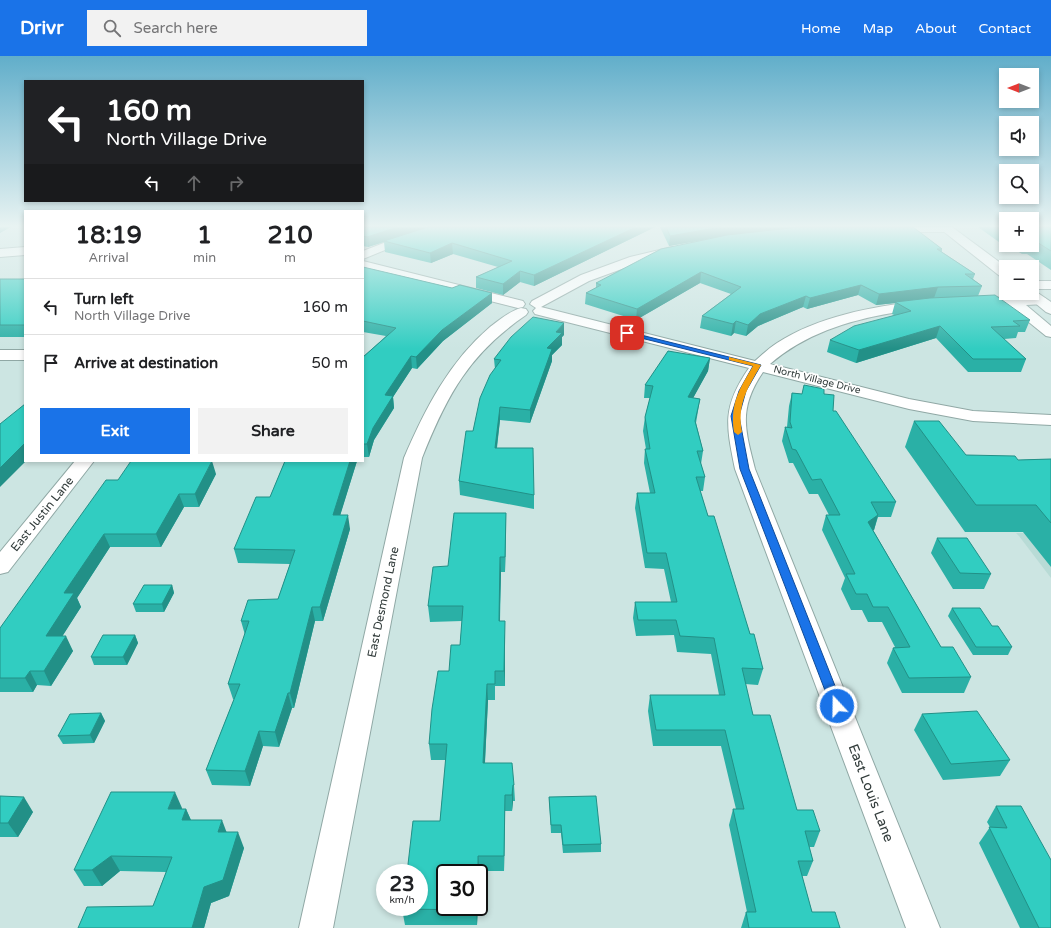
<!DOCTYPE html>
<meta charset="utf-8">
<style>
body{margin:0;font-family:"Varela Round",sans-serif;background:#f2f2f2;color:#202124;height:100vh;display:flex;flex-direction:column;font-size:15px;white-space:nowrap}
*{box-sizing:border-box;margin:0}
p{font-size:13px;color:#757577}
.icon{flex:none;width:22px;height:22px;fill:none;stroke:currentColor;stroke-width:2;stroke-linecap:round;stroke-linejoin:round}
.map{position:relative;flex:1;overflow:hidden}
.panel{position:absolute;left:24px;top:154px;width:340px;height:252px;display:flex;flex-direction:column;background:#fff;border-radius:0px;box-shadow:0 2px 6px #0003}
.panel>*{flex:none}
.hud{position:absolute;left:24px;top:24px;width:340px;height:122px;border-radius:0px;box-shadow:0 2px 6px #0003;background:#202124;color:#fff;overflow:hidden}
.needle{width:26px;rotate:270deg}
.fabs{position:absolute;left:999px;top:12px;display:grid;gap:8px}
.fabs a{display:grid;place-items:center;width:40px;height:40px;border-radius:0px;background:#fff;box-shadow:0 2px 6px #0003;font-size:20px}
.speed{position:absolute;left:376px;top:808px;display:flex;gap:8px;font-size:20px;font-weight:700;text-align:center}
.speed>*{display:grid;place-content:center;width:52px;height:52px;border-radius:50%;background:#fff;box-shadow:0 2px 6px #0003;line-height:1}
.speed small{font-size:10px;font-weight:400}
.speed .limit{border:2px solid #111;border-radius:6px;background:#fff;color:#111}
.pin{position:absolute;display:grid;place-items:center;width:34px;height:34px;color:#fff;margin:-17px;border-radius:8px;box-shadow:0 2px 6px #0006}
.me{position:absolute;width:44px;margin:-22px;rotate:339deg;stroke-linejoin:round;filter:drop-shadow(0 0 3px #0008)}
.turn{display:flex;align-items:center;gap:14px;height:84px;padding:0 16px;font-size:18px}
.turn .icon{width:52px;height:52px;stroke-width:2.5}
.turn b{display:block;font-size:28px;line-height:34px}
.lanes{display:flex;align-items:center;height:38px;padding:0 16px;background:#0003;justify-content:center;gap:20px;direction:ltr}
.lanes .off{opacity:.35}
.eta{display:flex;justify-content:space-evenly;align-items:center;height:68px;text-align:center}
.eta b{font-size:24px;font-weight:700;line-height:28px}
.button{display:flex;gap:8px;margin-top:auto;padding:8px 16px}
.button a{flex:1;height:46px;border-radius:0px;background:#1a73e8;color:#fff;font-size:16px;font-weight:700;line-height:46px;text-align:center}
.button a+a{background:#f2f2f2;color:#202124}
ul{padding:0;list-style:none}
li{display:flex;align-items:center;gap:12px;height:56px;padding:0 16px;border-top:1px solid #e0e0e0}
li div{flex:1}
li b{display:block;font-size:15px}
li em{font-style:normal}
header{display:flex;align-items:center;gap:24px;box-sizing:border-box;height:56px;padding:0 20px;background:#1a73e8;color:#fff}
header strong{font-size:19px}
nav{display:flex;gap:22px;margin-inline-start:auto;font-size:14px}
.search{width:280px;height:36px;background:#f2f2f2;display:flex;align-items:center;gap:10px;box-sizing:border-box;padding:0 14px;border-radius:0px;color:#757577;font-size:15px}
.map>svg:first-child{display:block}
</style>
<header>
<strong>Drivr</strong>
<div class="search"><svg class="icon" aria-label="search" viewBox="0 0 24 24"><circle cx="10" cy="10" r="6"/><path d="M15 15l6 6"/></svg>Search here</div>
<nav><a>Home</a><a>Map</a><a>About</a><a>Contact</a></nav>
</header>
<div class="map">
<svg width="1051" height="872" viewBox="0 0 1051 872">
<rect width="100%" height="100%" fill="#cce5e2"/>
<!-- built -->
<path fill="#b8dbd6" d="M1016,477h35v45l-32,-42z"/>
<g fill="none" stroke-linecap="round" stroke-linejoin="round">
<defs>
<path id="street" d="M432,171h16l-1,2 -45,14 -39,16v-8l31,-12z
M886,171h65l1,2 -5,3h-57l-4,-1 -1,-2z
M25,191v8l-25,2v-8z
M672,191l4,2 2,2 -2,2 -38,10 -49,18 -48,26 214,54c7,-6 14,-13 22,-18 42,-27 94,-36 143,-42l5,1 2,3 -2,3c-11,3 -22,3 -33,5 -46,8 -87,21 -122,51l139,35 64,12 78,4v10l-78,-4 -64,-12 -146,-37c-25,37 -18,57 -8,97l185,459h-34l-171,-459c-9,-44 -13,-62 14,-101l-214,-54 -2,-3 3,-3 -6,-4 2,-3 49,-26 49,-18z
M363,205l160,40 2,3 -2,3 -5,1 -155,-39z
M1032,225h19v8h-19z
M1012,241l33,1 2,3 -2,3 -19,1 25,21v11l-5,-1 -37,-30h-33l-5,-1 -2,-3 2,-3 5,-1z
M521,252l5,1 2,3 -2,3c-57,39 -79,80 -104,143l-89,470h-34l105,-470c21,-49 45,-96 86,-131 9,-7 20,-16 31,-19z
M0,294h25v10h-25z
M75,405h19l-86,111 -8,2v-22z"/>
<path id="secondary" d="M938,171h14l54,40v11l-5,-1z
M1032,233l19,13v12l-5,-2 -23,-19h9z"/>
</defs>
<!-- street casing -->
<use href="#street" stroke="#90a8a5" stroke-width="2"/>
<!-- secondary casing -->
<use href="#secondary" stroke="#90a8a5" stroke-width="2"/>
<!-- street -->
<use href="#street" fill="#fff" fill-rule="evenodd"/>
<!-- secondary -->
<use href="#secondary" fill="#fff" fill-rule="evenodd"/>
</g>
<!-- wall -->
<path fill="#2ab0a6" d="M363,171h292l-121,59 -14,-4 -17,13 -27,-7v-11l22,-10 -45,-13 -22,9 -46,-11 -1,-10 -16,5 -5,-1z
M660,171h253l29,22v3l33,22 -2,5 9,7 -4,10 52,24 -5,12h-7l-2,6 -12,1 22,20 -5,13h-53l-32,-34 -80,25 -29,-11 3,-12 64,-25 -2,-1 3,-11 -19,2 -18,-10 -51,14 -4,-2 -45,19 -12,10 -12,-3 -3,3 -31,-8 2,-12 29,-22 -31,-11 -64,37 -51,-16 1,-11 10,-5v-5l114,-44 -41,7z
M978,171h28v16l-2,-1h-5z
M1032,171h19v43l-24,-16h-5l-14,-9h24z
M363,211l89,21 40,5v10l-49,38 -26,28 -5,-1 -19,29 1,11 -20,32 -5,17h-6v-100l23,-21 -23,-4z
M0,223h25v58h-25z
M564,279l-2,2v8l-10,10v6l-22,62 -30,-3 -3,28 37,47v14l-74,-14 -1,-14 14,-50 22,-62 -1,-10z
M710,302l-2,13 -15,27 7,1 -4,24 7,28 -2,13 4,13 -2,14h-3l8,25 55,153 -5,16 -13,-1 8,31 44,95 23,21 -6,16h-5l4,14 -6,15h-5l10,36 28,16h-99l5,-16h1l-18,-87 4,-16h3l-15,-63h-68l-5,-35 2,-16h69l-8,-41 -34,-2 -3,-17 -38,1 -3,-18 2,-16h36l-7,-33 -19,-1 -10,-60 2,-15h13l-6,-30 1,-14h1l-3,-18 2,-14 5,-19h-6l1,-13z
M792,337l9,1h23l9,17 63,91 -5,15h-13l-4,13h-1l68,117 30,30 -7,16h-62l-15,-30 6,-15 2,-1 -13,-25h-14l-6,-12h-11l-10,-21 4,-11 -23,-48 4,-15h3l-11,-21h-9l-16,-31h-4l-7,-22 3,-14h2l2,-21z
M914,365l52,34 52,5 33,-1v108l-28,-35h-58l-60,-85z
M285,405h72l-17,54 10,14 -27,92h-8l-21,87h-2l-13,39 -16,-1 -13,40 -38,-1 -6,-15 28,-71h-1l-5,-15 17,-49 -4,-14 37,-22 12,-35 -52,-1 -4,-14 36,-52z
M216,418l-17,33h-15l-23,40h-51l-33,51 4,9 -19,29 11,15 -22,35 -14,-1 -4,7h-33v-64l118,-148z
M506,457v14l-1,45h-4l-1,49 5,16v49h-10v14h-7l-3,63 29,22 1,16h-2l-1,10h-7l-1,60h-25l-2,54h-72l-3,-16 38,-88 6,-61h-15l-2,-16 20,-73 11,-26 2,-24 -32,1 -2,-16 20,-40z
M937,482l54,36 -7,15h-31l-22,-36z
M172,529l2,8 -10,19h-28l-3,-8z
M952,552l40,18 20,21 -4,8h-35l-25,-39z
M135,579l3,8 -11,22h-33l-3,-8z
M101,657l4,8 -11,22 -31,1 -5,-8z
M922,658l88,46 -10,16 -57,4 -29,-50z
M0,740l33,16 -15,25h-18z
M549,741l52,47v8l-38,1 -2,-20h-10z
M996,750l55,54v68h-31l-41,-85 11,-16 -3,-5z
M182,752v1h4l5,11 36,12 17,16 -15,48 -18,7 -7,25h-126l75,-22 13,-34 -46,-1 -18,15h-18l-10,-16z"/>
<!-- shaded-wall -->
<path fill="#229087" d="M0,171h11l-11,6z
M398,171h30l-60,20 -1,-10z
M636,171h19l-121,59v-11z
M721,171h79l-76,9 -55,10 1,-10z
M452,187l1,11 -22,9 -1,-10z
M520,215v11l-17,13v-11z
M701,216l-1,11 -64,37 1,-11z
M861,229l-3,10 -51,14 3,-11z
M938,231l-4,11 -39,4v1l-19,2 3,-11z
M492,237v10l-49,38 -26,28 -1,-12 26,-27z
M806,240l-3,11 -45,19 -12,10 2,-11 12,-11z
M736,265l-2,12 -3,3 2,-12z
M564,267v12l-2,2v8l-10,10v6l-22,62v-13l17,-62 9,-16z
M940,270l-4,12 -80,25 3,-13z
M411,300l1,12 -19,29 1,11 -20,32 -5,17 -2,-13 18,-49z
M710,302l-2,13 -22,40 2,-14z
M500,351v13l-5,41v-13z
M25,387v18h1l-26,26v-19z
M212,405l4,13 -17,33 -4,-13z
M350,405h7l-21,68 -3,-14z
M179,438l5,13 -23,40 -5,-13z
M506,457v14l-1,45v-15z
M348,459l2,14 -27,92 -3,-14z
M878,459l-4,15 -11,6 5,-14z
M104,478l6,13 -33,51 4,9 -28,44 -7,-15 18,-43z
M500,501l1,15 -2,65v-16z
M172,529l2,8 -10,19 -2,-8z
M312,551l3,14 -21,87 -4,-15z
M505,565v65l-1,-15z
M135,579l3,8 -11,22 -4,-8z
M66,580l7,15 -22,35 -7,-15z
M30,615l7,14 -4,7 -8,-14z
M487,628l1,16 -4,79 -1,-16z
M288,637l4,15 -13,39 -4,-15z
M101,657l4,8 -11,22 -4,-8z
M259,675l4,15 -13,40 -5,-15z
M513,729v16l-1,10v-16z
M175,736l7,16 -6,17 -8,-16z
M505,739v16l-1,60v-15z
M24,741l9,15 -15,25 -10,-14z
M186,753l7,16 -11,-5z
M222,764l6,16 -10,-4z
M238,776l6,16 -15,48 -18,7 -7,25h-12l12,-41z
M111,800l9,15 -18,15 -10,-16z
M478,800l1,15v10v-8h-1z
M476,851h2l-1,18 -1,-15z"/>
<!-- building -->
<path fill="#31cdc1" stroke="#229087" d="M363,171h35l-31,10 -4,-1z
M428,171h208l-102,48 -14,-4 -17,13 -27,-7 36,-16 -60,-18 -22,10 -46,-12z
M666,171h55l-51,9z
M799,171h114l29,22h-5l38,25h-10l17,12 -44,1 -59,7 -18,-9 -51,13 -4,-2 -46,18 -12,11 -12,-4 -3,3 -31,-8 39,-29 -40,-15 -64,37 -51,-16 15,-8 -5,-2 65,-34 66,-14z
M1032,171h19v24l-19,-12z
M363,211l89,21 8,-3 32,8 -50,37 -26,27 -5,-1 -26,39 8,1 -20,32 -6,16h-4v-87l33,-29 -33,-7z
M0,223h25v46h-25z
M995,239l35,25 -17,1 7,5 -29,1 35,32h-53l-33,-33 -81,24 -29,-10 24,-14 57,-15 -16,-9 35,-4z
M533,261l31,6 -8,9 6,1 -15,15 5,1 -22,61 -30,-3 -5,41h38l1,47 -75,-14 7,-50h7l7,-33 10,-23 11,-15 -7,-1 17,-22z
M668,295l42,7 -22,39 12,2 -5,22 8,30h-6l8,26h-9l12,39h6l36,118h4l9,35 -21,-1 11,47h17l27,95h16l7,21h-15l8,30h-15l14,51h23l5,16h-91l-3,-16h10l-23,-103h11l-19,-79h-69l-6,-35h75l-11,-57 -34,-2 -4,-16h-38l-3,-18h42l-11,-49h-19l-10,-60h18l-10,-44h5l-5,-32 8,-31 -8,-1z
M804,329l20,4v5l10,1 -1,16h3l60,91h-25l7,13 -10,7 73,125h12l18,30 -62,1 -16,-30 17,-1 -22,-40h-15l-6,-13h-11l-10,-20h9l-29,-59h14l-19,-36 -9,1 -16,-30 -4,-1 -7,-22 7,1 -2,-6 2,-29 10,1z
M25,348v39l-25,25v-44z
M914,365h25l27,34 49,1 3,4 33,-1v64l-15,-18h-60z
M131,405h81l-17,33h-16l-23,40h-52l-40,59h10l-28,43h20l-22,35h-14l-5,7h-25v-50l106,-148h12z
M285,405h65l-17,54h15l-28,92h-8l-22,86h-2l-13,39 -16,-1 -14,40 -39,-1 34,-86h-12l21,-63h-8l7,-21 30,-1 17,-49 -61,-1 22,-52h14z
M454,457h52l-1,44h-5l-1,64h6l-1,50h-9v13h-8l-4,79h29l2,22h-1l-1,10h-7l-1,61h-26v17h-33v34h31v3l-74,-1v-2h17v-34h-12l6,-52h27l7,-77h-18l3,-35 6,-38h11l2,-26h9l3,-39h-35l5,-39 15,-1z
M937,482h30l24,36 -31,-1z
M144,529h28l-10,19h-29z
M952,552h28l12,18h6l14,21h-36z
M103,579h32l-12,22h-32z
M977,655l33,49 -59,4 -29,-50z
M101,657l-11,22 -32,1 12,-22z
M111,736h64l-7,17h18l-4,11h40l-4,12h20l-15,48 -19,7 -12,41h-114l9,-21 66,-1 19,-49 -61,-1 -19,14h-18z
M0,740l24,1 -16,26h-8z
M596,740l5,48 -38,1 -2,-20h-10l-2,-28z
M996,750h25l30,54v68h-12l-50,-101 18,1z"/>
<!-- sky -->
<linearGradient id="sky" x2="0" y2="1"><stop stop-color="#61aeca"/><stop offset="0.58" stop-color="#e8f3f2"/><stop offset="1" stop-color="#e8f3f2" stop-opacity="0"/></linearGradient>
<rect width="1051" height="293" fill="url(#sky)"/>
<!-- route -->
<path fill="#1a73e8" stroke="#114b97" d="M625,275l136,34 -15,26 -7,25 10,53 94,237 -2,4 -4,1 -5,-1 -1,-4 -91,-237 -9,-53 8,-25 14,-25 -128,-32z"/>
<!-- slow -->
<path fill="#f59e0b" d="M729,301l32,8c-14,24 -24,39 -19,67l-4,3 -4,-3c-4,-29 5,-42 19,-66l-24,-6z"/>
<g text-anchor="middle" dominant-baseline="central" stroke-width="3.5" stroke-linejoin="round" paint-order="stroke">
<!-- far-street labels -->
<g font-size="10" fill="#323c3b" stroke="#fff">
<text transform="translate(817 324) rotate(14)">North Village Drive</text>
</g>
<!-- street labels -->
<g font-size="12" fill="#323c3b" stroke="#fff">
<text transform="translate(42 458) rotate(-51)">East Justin Lane</text>
<text transform="translate(383 546) rotate(-78)">East Desmond Lane</text>
</g>
<!-- near-street labels -->
<g font-size="14" fill="#323c3b" stroke="#fff">
<text transform="translate(871 737) rotate(69)">East Louis Lane</text>
</g>
</g>
</svg>
<div class="fabs">
<a><svg class="needle" viewBox="-14 -14 28 28"><path d="M0-13l5 13h-10z" fill="#e53935"/><path d="M0 13l5-13h-10z" fill="#757577"/></svg></a>
<a><svg class="icon" aria-label="sound" viewBox="0 0 24 24"><path d="M4 9h4l5-4v14l-5-4H4zM17 9q2 3 0 6"/></svg></a>
<a><svg class="icon" aria-label="search" viewBox="0 0 24 24"><circle cx="10" cy="10" r="6"/><path d="M15 15l6 6"/></svg></a>
<a>+</a>
<a>−</a>
</div>
<div class="speed"><div>23<small>km/h</small></div><div class="limit">30</div></div>
<div class="pin" style="left:627px;top:277px;background:#d93025"><svg class="icon" aria-label="arrive" viewBox="0 0 24 24"><path d="M6 21V4h12l-3 4 3 4H6"/></svg></div>
<svg class="me" style="left:837px;top:650px" viewBox="-20 -20 40 40"><circle r="17" fill="#1a73e8" stroke="#fff" stroke-width="3"/><path d="M0-11L8 9 0 5-8 9z" fill="#fff"/></svg>
<div class="hud">
<div class="turn"><svg class="icon" aria-label="left" viewBox="0 0 24 24"><path d="M17 20v-9H6M10 6l-5 5 5 5"/></svg><div><b>160 m</b>North Village Drive</div></div>
<div class="lanes"><svg class="icon" aria-label="left" viewBox="0 0 24 24"><path d="M17 20v-9H6M10 6l-5 5 5 5"/></svg><svg class="icon off" aria-label="ahead" viewBox="0 0 24 24"><path d="M12 20V5M6 11l6-6 6 6"/></svg><svg class="icon off" aria-label="right" viewBox="0 0 24 24"><path d="M7 20v-9h11M14 6l5 5-5 5"/></svg></div>
</div>
<section class="panel">
<div class="eta">
<div><b>18:19</b><p>Arrival</p></div>
<div><b>1</b><p>min</p></div>
<div><b>210</b><p>m</p></div>
</div>
<ul>
<li><svg class="icon" aria-label="left" viewBox="0 0 24 24"><path d="M17 20v-9H6M10 6l-5 5 5 5"/></svg><div><b>Turn left</b><p>North Village Drive</p></div><em>160 m</em></li>
<li><svg class="icon" aria-label="arrive" viewBox="0 0 24 24"><path d="M6 21V4h12l-3 4 3 4H6"/></svg><div><b>Arrive at destination</b></div><em>50 m</em></li>
</ul>
<div class="button"><a>Exit</a><a>Share</a></div>
</section>
</div>
